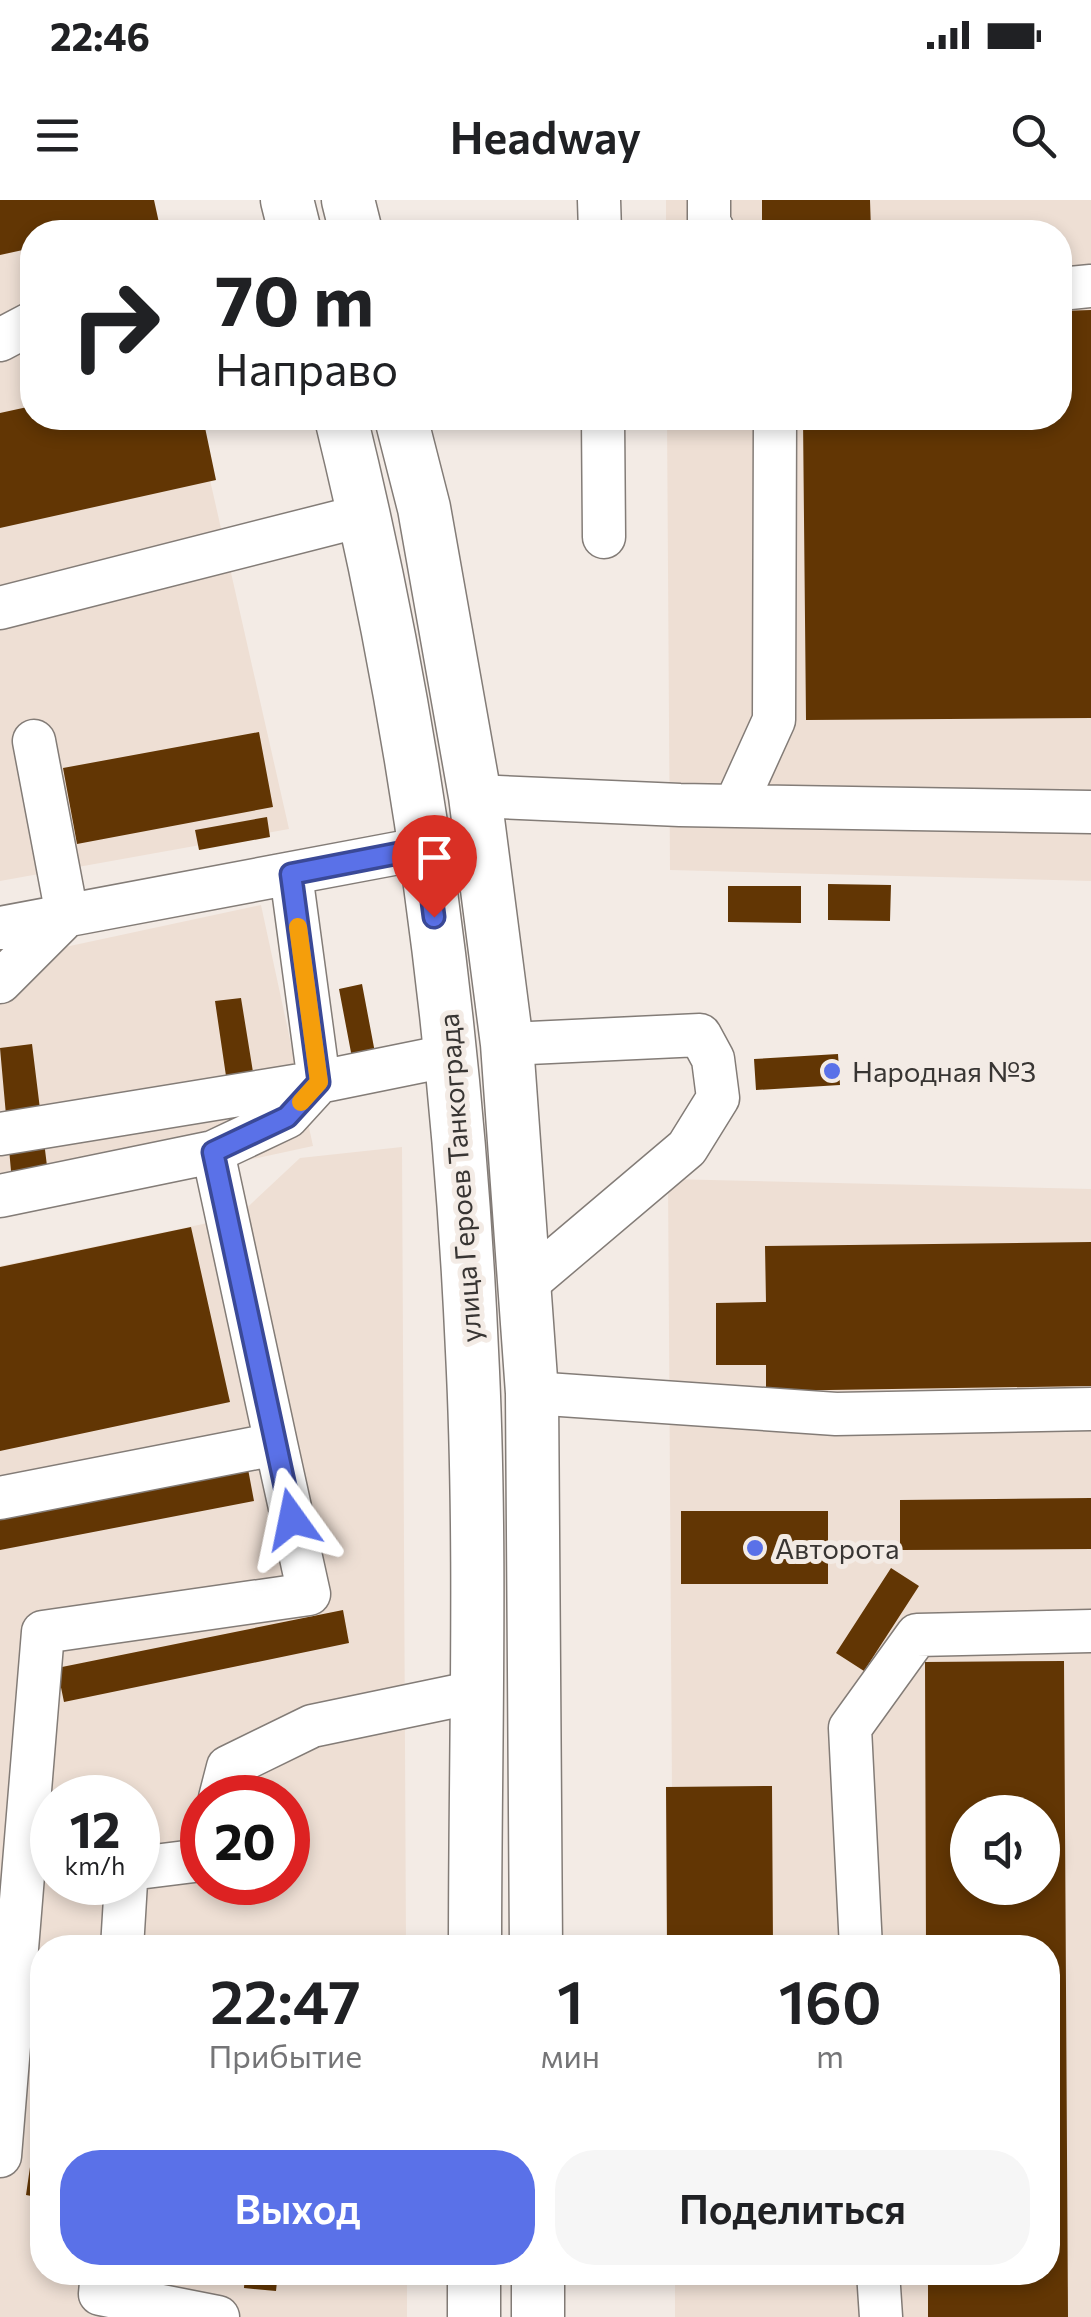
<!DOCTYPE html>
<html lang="ru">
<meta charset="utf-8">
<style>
body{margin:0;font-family:Commissioner,sans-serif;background:#f6f6f6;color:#202124;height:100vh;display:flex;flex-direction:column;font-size:38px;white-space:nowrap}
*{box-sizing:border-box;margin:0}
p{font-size:32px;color:#757577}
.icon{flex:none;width:55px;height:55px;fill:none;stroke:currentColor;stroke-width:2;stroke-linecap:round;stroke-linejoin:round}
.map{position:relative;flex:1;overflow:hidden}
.panel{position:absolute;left:30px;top:1735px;width:1030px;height:350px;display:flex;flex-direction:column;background:#fff;border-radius:40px;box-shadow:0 5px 15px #0003}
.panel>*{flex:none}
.top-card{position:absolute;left:20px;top:20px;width:1052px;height:210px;border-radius:40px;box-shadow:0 5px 15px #0003;background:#fff;color:#202124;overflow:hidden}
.buttons{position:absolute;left:950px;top:1595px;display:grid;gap:20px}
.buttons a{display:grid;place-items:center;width:110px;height:110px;border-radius:50%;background:#fff;box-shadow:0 5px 15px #0003;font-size:50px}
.speed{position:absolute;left:30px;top:1575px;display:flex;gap:20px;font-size:50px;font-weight:700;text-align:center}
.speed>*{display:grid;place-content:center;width:130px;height:130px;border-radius:50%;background:#fff;box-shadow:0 5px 15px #0003;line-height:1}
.speed small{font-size:25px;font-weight:400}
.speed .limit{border:15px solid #d22;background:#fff;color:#111}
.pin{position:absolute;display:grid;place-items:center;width:85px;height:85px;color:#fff;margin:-102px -42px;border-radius:50% 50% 50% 0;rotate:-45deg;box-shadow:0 0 10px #0007}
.pin .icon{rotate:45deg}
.me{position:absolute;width:110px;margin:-55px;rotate:348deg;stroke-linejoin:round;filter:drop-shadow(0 0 8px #0008)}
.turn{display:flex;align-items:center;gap:35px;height:210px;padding:0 30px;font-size:45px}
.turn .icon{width:130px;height:130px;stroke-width:2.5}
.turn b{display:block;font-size:70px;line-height:85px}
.eta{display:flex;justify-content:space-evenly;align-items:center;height:170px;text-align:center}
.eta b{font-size:60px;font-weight:600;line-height:70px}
.cta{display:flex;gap:20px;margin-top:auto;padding:20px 30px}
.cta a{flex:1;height:115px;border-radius:40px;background:#5a71e8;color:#fff;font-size:40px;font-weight:600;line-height:115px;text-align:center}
.cta a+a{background:#f6f6f6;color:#202124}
.status{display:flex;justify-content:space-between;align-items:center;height:70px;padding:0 50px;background:#fff;direction:ltr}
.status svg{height:28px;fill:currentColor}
header{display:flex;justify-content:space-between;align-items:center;height:130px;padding:0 30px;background:#fff;font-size:45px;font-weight:600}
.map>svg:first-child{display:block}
</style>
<div class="status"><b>22:46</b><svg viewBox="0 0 49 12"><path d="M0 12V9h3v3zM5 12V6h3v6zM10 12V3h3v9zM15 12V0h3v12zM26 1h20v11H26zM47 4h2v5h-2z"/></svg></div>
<header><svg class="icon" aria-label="menu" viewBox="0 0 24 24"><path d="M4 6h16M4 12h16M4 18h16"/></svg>Headway<svg class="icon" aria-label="search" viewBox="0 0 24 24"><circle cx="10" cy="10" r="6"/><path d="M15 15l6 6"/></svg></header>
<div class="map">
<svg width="1091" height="2117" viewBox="0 0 1091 2117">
<rect width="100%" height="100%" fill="#f3ebe5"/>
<!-- built -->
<path fill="#eedfd4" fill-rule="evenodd" d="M0,0h147l7,32h-122v186h164l93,411 -289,52z
M666,0h425v681l-421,-11 -3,-452h393v-186h-394z
M261,705l52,241 -313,67v-252z
M402,947l4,800 -364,1v324l365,1v44h-407v-1051l237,-49 63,-59zM52,1598h86v84h-86zM202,1598h86v84h-86z
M668,979l423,10v1128h-416v-44l373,-1v-324l-375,-1zM968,1612h74v76h-74z"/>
<!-- building -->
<path fill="#623604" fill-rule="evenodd" d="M0,0h154l7,32h-129v16l-32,7z
M762,0h108l1,31 -109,1z
M1091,110v408l-285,2 -3,-302h257v-107z
M32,206v12h171l13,62 -216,48v-115z
M259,532l14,75 -196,37 -14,-76z
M267,617l3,20 -71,13 -4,-20z
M828,684l63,1 -1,36 -62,-1z
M728,686h73v37l-73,-1z
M362,784l14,74 -23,5 -14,-74z
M241,798l12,74 -27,4 -11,-75z
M32,844l15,122 -36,5 -11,-123z
M838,854l2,31 -84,5 -2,-31z
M191,1027l39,175 -230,49v-184z
M1091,1042v144l-325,5v-26h-50v-62l50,-1 -1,-56z
M248,1269l6,32 -254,49v-33z
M1091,1298v51l-191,1v-50z
M681,1311h147v73h-147z
M891,1368l28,18 -55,85 -28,-18z
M343,1410l6,33 -285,59 -7,-34z
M1064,1461l4,656h-140v-45h120v-324h-122l-1,-286zM968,1612h74v76h-74z
M772,1586l1,162h-106l-1,-161z
M40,1897h2v101l-16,-3z
M245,2072h33l-2,19 -32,-3z"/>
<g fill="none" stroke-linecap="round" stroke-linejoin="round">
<defs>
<path id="minor" d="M599,0l1,32
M709,0v21l5,11
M1060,89l31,-3
M0,140l32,-17
M603,218l1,119
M0,408l365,-93
M475,596l205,9 411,7
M735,606l39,-86 1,-302
M0,728l425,-80
M0,782l67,-67 -33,-174
M507,844l193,-9 13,24 5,39 -31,50 -163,138
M0,934l319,-52 133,-27
M0,996l213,-44
M532,1193l304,21 255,-5
M0,1298l276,-54 -63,-292 74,-35 32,-35 -28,-208
M220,1598l8,-31 84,-41 163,-34
M138,1668l64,-8
M122,1748l4,-66
M861,1748l-11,-220 67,-93 174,-4
M0,1956l43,-524 266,-38 -33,-150
M102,2072l-2,22 118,23
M878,2072l3,45"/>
<path id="major" d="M287,0l8,32
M348,0l8,32
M341,218c75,305 117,619 131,933 10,198 3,398 3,597
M401,218l23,90 51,288 32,248 25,349 4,555
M538,2072v45
M474,2117v-45"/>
</defs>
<!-- minor casing -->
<use href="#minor" stroke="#837c77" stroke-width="45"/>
<!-- major casing -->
<use href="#major" stroke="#837c77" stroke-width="55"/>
<!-- minor -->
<use href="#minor" stroke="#fff" stroke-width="42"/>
<!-- major -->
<use href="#major" stroke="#fff" stroke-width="52"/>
</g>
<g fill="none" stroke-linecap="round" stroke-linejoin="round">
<defs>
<path id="route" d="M292,1319l-79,-367 74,-35 32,-35 -28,-208 134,-26 9,69"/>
</defs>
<!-- route casing -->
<use href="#route" stroke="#3a4997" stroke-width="25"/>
<!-- route -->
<use href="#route" stroke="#5a71e8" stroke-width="18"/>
<!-- slow -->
<path stroke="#f59e0b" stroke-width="18" d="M298,727l21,155 -18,20"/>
</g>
<!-- markers -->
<g fill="#5a71e8" stroke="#f3ebe5" stroke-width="4">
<circle cx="832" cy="871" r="10"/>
<circle cx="755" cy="1348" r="10"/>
</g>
<g text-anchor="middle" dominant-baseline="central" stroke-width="10" stroke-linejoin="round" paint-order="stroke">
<!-- poi labels -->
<g font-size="28" fill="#383533" stroke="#f3ebe5" text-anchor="start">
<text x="852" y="871">Народная №3</text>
<text x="775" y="1348">Авторота</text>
</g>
<!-- street labels -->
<g font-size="28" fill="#383533" stroke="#f3ebe5">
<text transform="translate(459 978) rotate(-94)">улица Героев Танкограда</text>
</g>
</g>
</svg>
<div class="buttons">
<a><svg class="icon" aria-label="sound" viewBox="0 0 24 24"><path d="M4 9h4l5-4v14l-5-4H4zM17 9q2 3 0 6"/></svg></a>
</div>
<div class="speed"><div>12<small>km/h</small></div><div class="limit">20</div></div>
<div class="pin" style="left:434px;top:717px;background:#d93025"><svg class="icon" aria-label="arrive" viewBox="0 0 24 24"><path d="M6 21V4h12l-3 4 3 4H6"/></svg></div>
<svg class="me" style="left:292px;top:1319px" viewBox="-20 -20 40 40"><path d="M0-17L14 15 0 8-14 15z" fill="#5a71e8" stroke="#fff" stroke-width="4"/></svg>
<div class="top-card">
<div class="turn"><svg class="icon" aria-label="right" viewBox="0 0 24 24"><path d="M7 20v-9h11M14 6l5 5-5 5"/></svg><div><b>70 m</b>Направо</div></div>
</div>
<section class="panel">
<div class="eta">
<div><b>22:47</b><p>Прибытие</p></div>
<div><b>1</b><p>мин</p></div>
<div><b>160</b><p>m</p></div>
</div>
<div class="cta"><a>Выход</a><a>Поделиться</a></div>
</section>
</div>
